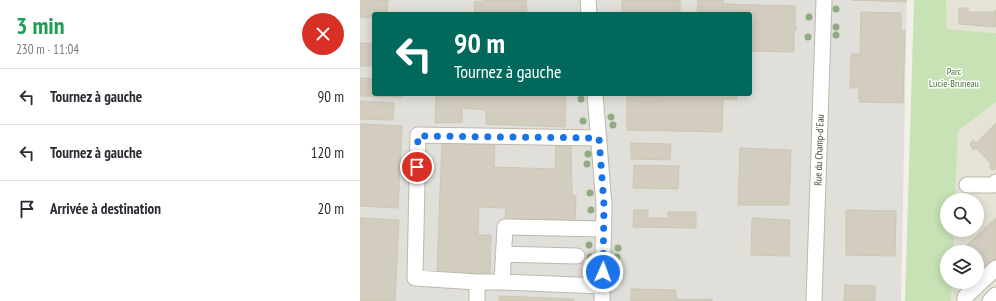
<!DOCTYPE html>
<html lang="fr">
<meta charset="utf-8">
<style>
body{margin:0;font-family:"PT Sans Narrow",sans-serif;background:#f7f7f7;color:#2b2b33;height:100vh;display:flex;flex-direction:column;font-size:15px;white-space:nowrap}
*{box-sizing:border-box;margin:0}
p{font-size:13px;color:#7c7c81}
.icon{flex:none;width:22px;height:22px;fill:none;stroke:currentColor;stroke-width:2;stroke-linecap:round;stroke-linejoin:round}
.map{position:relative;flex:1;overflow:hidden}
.panel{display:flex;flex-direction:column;background:#fff;width:360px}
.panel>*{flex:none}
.banner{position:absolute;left:12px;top:12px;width:380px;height:84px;border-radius:4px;box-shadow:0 2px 10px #0003;background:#00695c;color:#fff;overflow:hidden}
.tools{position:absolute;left:580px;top:193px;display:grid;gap:8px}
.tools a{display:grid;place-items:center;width:44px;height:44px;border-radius:50%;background:#fff;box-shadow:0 2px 10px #0003;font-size:20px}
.pin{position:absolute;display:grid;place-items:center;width:34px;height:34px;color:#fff;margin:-17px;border:2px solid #fff;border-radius:50%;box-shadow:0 1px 4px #0007}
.me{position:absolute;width:44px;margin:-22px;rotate:2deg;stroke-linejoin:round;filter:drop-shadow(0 0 3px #0008)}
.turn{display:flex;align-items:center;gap:14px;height:84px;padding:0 16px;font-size:18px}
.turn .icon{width:52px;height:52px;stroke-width:2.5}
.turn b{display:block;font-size:28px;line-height:34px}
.round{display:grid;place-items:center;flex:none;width:42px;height:42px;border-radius:21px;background:#f7f7f7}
.headline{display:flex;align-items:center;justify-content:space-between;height:68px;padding:0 16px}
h1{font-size:24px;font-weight:600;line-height:30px;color:#1e9e55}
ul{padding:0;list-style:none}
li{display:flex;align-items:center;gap:12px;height:56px;padding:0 16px;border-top:1px solid #e1e1e2}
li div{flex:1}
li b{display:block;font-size:15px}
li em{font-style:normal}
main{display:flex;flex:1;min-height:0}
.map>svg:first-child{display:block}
</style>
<main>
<section class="panel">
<div class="headline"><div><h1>3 min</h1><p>230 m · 11:04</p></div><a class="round" style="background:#d93025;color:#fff"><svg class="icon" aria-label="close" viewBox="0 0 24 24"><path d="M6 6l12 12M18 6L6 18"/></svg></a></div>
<ul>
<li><svg class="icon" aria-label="left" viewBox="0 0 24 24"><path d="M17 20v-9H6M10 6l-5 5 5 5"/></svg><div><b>Tournez à gauche</b></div><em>90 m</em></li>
<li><svg class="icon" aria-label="left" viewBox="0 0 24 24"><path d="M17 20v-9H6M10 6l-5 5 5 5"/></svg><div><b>Tournez à gauche</b></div><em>120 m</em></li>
<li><svg class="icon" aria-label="arrive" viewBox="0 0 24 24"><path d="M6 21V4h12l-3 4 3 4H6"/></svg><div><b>Arrivée à destination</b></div><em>20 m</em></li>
</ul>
</section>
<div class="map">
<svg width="636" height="301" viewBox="0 0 636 301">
<rect width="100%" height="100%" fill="#f2f0e8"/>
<!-- residential -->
<path fill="#e5e3d6" d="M586,0h50v33l-50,-4z
M636,102v199h-45l1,-19h25v-30h-24l1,-22h23v-30h-22l3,-69z"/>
<!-- industrial -->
<path fill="#e1dfd9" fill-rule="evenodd" d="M0,0h547l-6,301h-541zM14,14h376v80h-376z"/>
<!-- green -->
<path fill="#c7e2b5" d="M554,0h32l1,29 49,4v69l-38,29 -3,69h-8v30h7l-1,22h-6v30h5l-1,19h-46z"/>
<!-- building -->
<path fill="#d2cdbe" stroke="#ccc6b2" d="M0,0h28l-1,14h-13v4l-14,-1z
M133,0h33l1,14h-52l-1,-12z
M262,0h58v14h-58z
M338,0h25v4l72,2v20l2,3 -3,4v19l-44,-1v-37h-53z
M492,0h54v2z
M599,8h9v4h27l1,-2v15l-1,2 -36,-3z
M501,12l40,1v18h4l-2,72 -44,-1v-14h-9l1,-34h9z
M0,43h14v23h-14z
M0,78l14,1v15h27v3l-41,-1z
M76,94h130l-1,33 -79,-3v-14l-24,-2v14l-27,1z
M316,94h61v5h-14l-1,33 -95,-2v-34l49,1z
M0,101l34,2 -1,17 -33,-1z
M636,123v46l-4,1 -3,-4 2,-2 -15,-16 -3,2 -3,-6 3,-4 3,3z
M0,124l42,2 -4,82 -38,-2z
M82,140l53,2 -1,25 61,2 1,-25 15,1 1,51h4l-1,26 -70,-3 1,-11 -27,-1 -1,28h13l-1,40 -53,-2z
M271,143l40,1 -1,16 -39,-1z
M380,148l51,2 -2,55h-51z
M274,165l45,1 -1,23 -45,-1z
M274,210h14v8h20v-6h28v16l-63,-1z
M486,210l50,1 -1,45 -49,-1z
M0,218l39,2 -4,81h-35z
M392,218l38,2 -1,36 -38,-1z
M636,218v41l-15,16 -4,-4 3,-2 -3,-3v-14h-18l-1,-3 4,-4 2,3z
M485,285l30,1v15h-31z
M271,289l45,1v9h36v2h-81z
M139,296l75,3v2h-75z"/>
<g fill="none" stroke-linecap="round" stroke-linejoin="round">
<defs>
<path id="minor" d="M228,0l1,14
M235,94l9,111 -2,96
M607,185h27l2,-3
M143,254l74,2
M117,282l-62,-4 3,-143 181,3
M243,286l-101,-4 3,-55 99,2
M117,301v-19h25
M454,301l10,-301
M605,301v-4l31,-29
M630,301l6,-6"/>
</defs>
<!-- minor casing -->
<use href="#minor" stroke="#bcb9ab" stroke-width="17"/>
<!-- minor -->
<use href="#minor" stroke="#fff" stroke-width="15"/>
</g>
<!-- trees -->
<g fill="#90aa83">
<circle cx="476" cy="9" r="3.5"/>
<circle cx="449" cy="17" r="3.5"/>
<circle cx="476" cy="27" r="3.5"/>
<circle cx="476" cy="35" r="3.5"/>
<circle cx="448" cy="37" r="3.5"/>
<circle cx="221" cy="99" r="3.5"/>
<circle cx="251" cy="117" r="3.5"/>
<circle cx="223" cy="121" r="3.5"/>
<circle cx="253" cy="125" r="3.5"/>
<circle cx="228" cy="154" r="3.5"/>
<circle cx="227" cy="164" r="3.5"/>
<circle cx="230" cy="193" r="3.5"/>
<circle cx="231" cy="210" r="3.5"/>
<circle cx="229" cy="245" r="3.5"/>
<circle cx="258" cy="248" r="3.5"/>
<circle cx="230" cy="257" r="3.5"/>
<circle cx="257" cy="257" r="3.5"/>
<circle cx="258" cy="269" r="3.5"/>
<circle cx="230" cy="271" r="3.5"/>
<circle cx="258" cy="280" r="3.5"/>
</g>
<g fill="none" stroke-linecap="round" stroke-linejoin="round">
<!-- route -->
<path stroke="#1a73e8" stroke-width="7" stroke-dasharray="0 12.6" d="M57,167l1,-31 181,2 5,67 -1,67"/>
</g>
<g text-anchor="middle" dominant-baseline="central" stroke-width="3" stroke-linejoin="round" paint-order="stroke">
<!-- park labels -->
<g font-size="10" fill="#3f7031" stroke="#fff">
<text x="594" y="71">Parc<tspan x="594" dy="12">Lucie-Bruneau</tspan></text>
</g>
<!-- street labels -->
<g font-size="10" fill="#454137" stroke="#fff">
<text transform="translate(459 150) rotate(-88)">Rue du Champ-d'Eau</text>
</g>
</g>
</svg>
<div class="tools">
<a><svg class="icon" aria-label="search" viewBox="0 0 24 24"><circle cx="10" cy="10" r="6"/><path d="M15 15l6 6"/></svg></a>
<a><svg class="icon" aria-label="layers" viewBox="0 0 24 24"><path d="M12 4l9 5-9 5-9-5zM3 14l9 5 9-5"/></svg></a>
</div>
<div class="pin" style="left:57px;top:167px;background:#d93025"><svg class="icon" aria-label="arrive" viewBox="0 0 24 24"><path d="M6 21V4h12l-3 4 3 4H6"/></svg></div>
<svg class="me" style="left:243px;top:272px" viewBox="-20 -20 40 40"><circle r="17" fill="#1a73e8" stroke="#fff" stroke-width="3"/><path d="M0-11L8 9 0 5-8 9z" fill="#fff"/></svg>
<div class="banner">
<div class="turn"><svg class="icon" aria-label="left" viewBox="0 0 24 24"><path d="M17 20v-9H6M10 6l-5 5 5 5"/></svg><div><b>90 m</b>Tournez à gauche</div></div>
</div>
</div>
</main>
